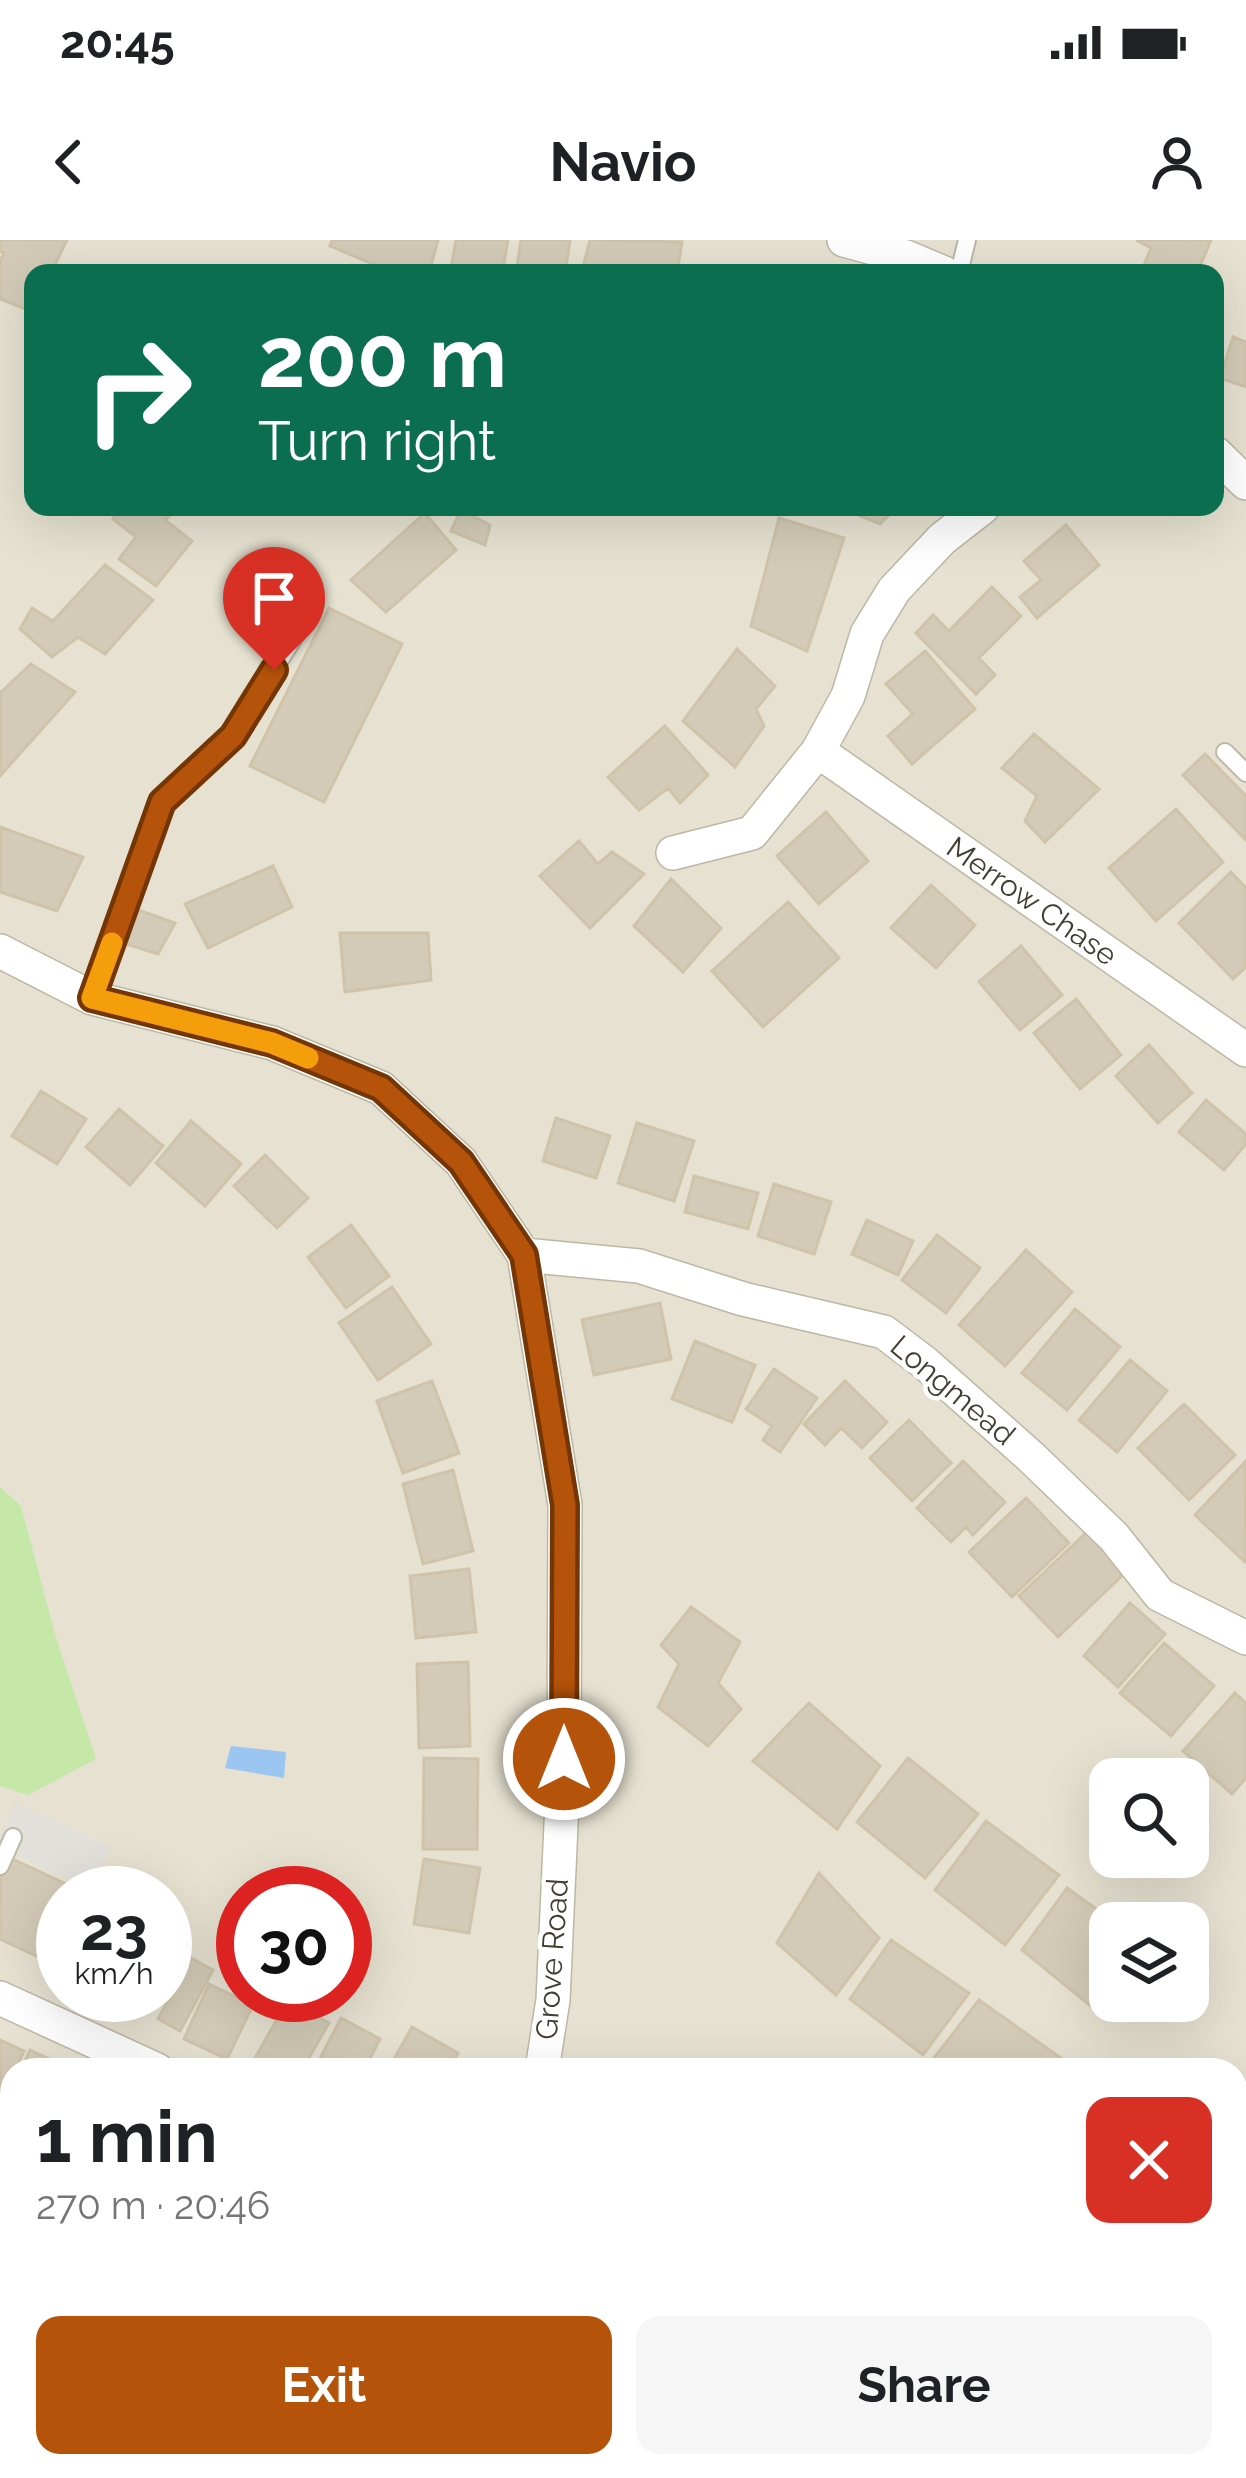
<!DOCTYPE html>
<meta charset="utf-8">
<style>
body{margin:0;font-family:Raleway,sans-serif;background:#f6f6f6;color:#202124;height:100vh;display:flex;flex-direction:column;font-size:45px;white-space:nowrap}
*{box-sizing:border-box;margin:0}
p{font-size:39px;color:#757577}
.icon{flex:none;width:66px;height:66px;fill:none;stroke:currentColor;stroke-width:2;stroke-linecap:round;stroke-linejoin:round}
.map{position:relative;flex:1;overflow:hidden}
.side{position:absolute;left:0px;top:1818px;width:1248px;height:420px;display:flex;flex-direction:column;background:#fff;border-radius:36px 36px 0 0;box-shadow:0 12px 48px #0002}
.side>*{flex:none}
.hud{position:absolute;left:24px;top:24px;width:1200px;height:252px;border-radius:24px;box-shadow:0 12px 48px #0002;background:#0b6e4f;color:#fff;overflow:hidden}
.controls{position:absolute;left:1089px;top:1518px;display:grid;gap:24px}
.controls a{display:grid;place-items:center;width:120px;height:120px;border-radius:24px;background:#fff;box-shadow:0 12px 48px #0002;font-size:60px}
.speed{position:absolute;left:36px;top:1626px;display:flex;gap:24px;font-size:60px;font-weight:700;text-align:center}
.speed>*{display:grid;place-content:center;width:156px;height:156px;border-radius:50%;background:#fff;box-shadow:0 12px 48px #0002;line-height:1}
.speed small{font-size:30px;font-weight:400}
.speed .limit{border:18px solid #d22;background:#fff;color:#111}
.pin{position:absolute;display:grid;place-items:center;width:102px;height:102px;color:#fff;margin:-123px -51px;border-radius:50% 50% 50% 0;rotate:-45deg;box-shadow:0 0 12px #0007}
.pin .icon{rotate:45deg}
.me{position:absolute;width:132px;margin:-66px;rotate:0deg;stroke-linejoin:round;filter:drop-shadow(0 0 9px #0008)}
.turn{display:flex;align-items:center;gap:42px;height:252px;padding:0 36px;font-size:54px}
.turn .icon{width:156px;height:156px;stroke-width:2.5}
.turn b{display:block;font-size:84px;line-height:102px}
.round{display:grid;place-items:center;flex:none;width:126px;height:126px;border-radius:24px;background:#f6f6f6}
.summary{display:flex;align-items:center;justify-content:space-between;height:204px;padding:0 36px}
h1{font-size:72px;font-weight:700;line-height:90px}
.button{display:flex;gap:24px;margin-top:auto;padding:24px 36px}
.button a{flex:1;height:138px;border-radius:24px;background:#b45309;color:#fff;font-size:48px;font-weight:700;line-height:138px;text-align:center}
.button a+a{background:#f6f6f6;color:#202124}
.status{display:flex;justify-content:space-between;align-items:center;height:84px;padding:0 60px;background:#fff;direction:ltr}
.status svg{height:33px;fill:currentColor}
header{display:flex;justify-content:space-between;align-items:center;height:156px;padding:0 36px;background:#fff;font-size:54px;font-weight:700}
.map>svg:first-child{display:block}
</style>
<div class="status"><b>20:45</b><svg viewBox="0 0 49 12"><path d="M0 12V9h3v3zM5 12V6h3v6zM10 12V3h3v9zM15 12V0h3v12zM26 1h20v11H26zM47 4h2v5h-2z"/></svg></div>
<header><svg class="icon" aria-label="back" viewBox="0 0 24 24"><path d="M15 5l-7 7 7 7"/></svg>Navio<svg class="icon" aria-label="person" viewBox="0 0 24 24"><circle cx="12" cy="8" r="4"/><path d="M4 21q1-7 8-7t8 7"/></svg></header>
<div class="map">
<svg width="1246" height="2238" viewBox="0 0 1246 2238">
<rect width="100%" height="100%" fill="#f2efe2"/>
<!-- residential -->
<path fill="#e6e1d0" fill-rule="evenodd" d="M0,0h1246v1977l-10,6v-153h-1224v396h257l-7,12h-262zM33,33h1182v234h-1182zM1110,1539h78v78h-78zM63,1653h102v102h-102zM243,1653h102v102h-102zM1110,1683h78v78h-78z"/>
<!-- green -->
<path fill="#c5e8a8" d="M0,1247l21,19 34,128 41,125 -68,36 -28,-9z
M1246,2032v206h-149l9,-12h130v-180z
M261,2226h244l13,7 1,-7h214l18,12h-498z"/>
<!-- parking -->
<path fill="#e2e0db" d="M15,1563l95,43 -19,43 -91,-42v-11z
M756,2226h226l-8,12h-200z"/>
<!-- water -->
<path fill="#9bc6f2" d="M231,1506l55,6 -2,26 -59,-10z"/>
<!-- building -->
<path fill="#d3cbb7" stroke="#cfc4aa" stroke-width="3" d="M0,0h67l-16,33h-18v39l-33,-13v-38l4,-8 -4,-2z
M332,0h106l-9,33h-35l-64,-27z
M456,0h52l-6,33h-52z
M521,0h49l-5,33h-49z
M590,0l92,2 -5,31 -95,-2z
M1136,0h75l-14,33h-56l10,-25z
M1233,97l13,5v45l-26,-9z
M121,267h58l-14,13 27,21 -36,45 -37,-27 17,-22 -23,-18z
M839,267h58l-17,17z
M461,270l29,15 -5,20 -34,-14z
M425,273l31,37 -70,62 -35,-32z
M779,278l65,20 -37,113 -56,-25z
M1066,285l33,40 -62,53 -17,-21 21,-17 -17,-19z
M105,325l48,35 -48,54 -27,-17 -26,20 -32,-28 12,-21 21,13z
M992,347l29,29 -42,42 16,17 -19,19 -60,-61 17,-18 16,16z
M329,368l73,36 -78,158 -74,-36z
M737,409l38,37 -19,23 8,17 -29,41 -52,-46z
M925,411l50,58 -63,55 -24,-28 25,-22 -27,-30z
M31,424l44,28 -75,84v-83z
M665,486l43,49 -28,28 -12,-15 -29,22 -31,-33z
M1034,494l65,55 -54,53 -20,-21 12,-25 -35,-28z
M1205,514l41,42v44l-63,-65z
M1176,569l47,53 -67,59 -47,-53z
M826,572l42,49 -49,43 -42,-48z
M0,587l83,30 -26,54 -57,-19z
M579,601l19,23 14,-12 32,22 -54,54 -50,-52z
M273,626l19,41 -84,41 -23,-44z
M1231,632l15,16v79l-13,12 -54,-56z
M671,639l50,49 -38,44 -49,-46z
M931,645l44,40 -39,43 -45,-40z
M788,662l51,56 -76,69 -51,-56z
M138,670l37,13 -17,31 -32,-10z
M340,693h88l3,47 -86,12z
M1021,706l41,49 -42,35 -41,-48z
M1076,759l45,56 -41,34 -46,-56z
M1149,805l43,48 -34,30 -42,-47z
M41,851l45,28 -29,45 -45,-28z
M1206,860l40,34v10l-22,26 -45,-38z
M119,869l44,37 -33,39 -44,-38z
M556,878l54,18 -14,42 -53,-17z
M191,881l50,43 -36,42 -49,-43z
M637,883l57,18 -20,60 -56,-18z
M265,915l43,43 -31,30 -43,-42z
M694,936l64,17 -10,36 -63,-17z
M774,944l57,18 -17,52 -56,-18z
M867,980l46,21 -15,34 -46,-21z
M351,985l38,51 -43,32 -38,-51z
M937,995l43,33 -34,45 -44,-33z
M1026,1010l46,42 -67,74 -46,-41z
M392,1047l39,57 -53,36 -39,-57z
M660,1063l11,56 -77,16 -12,-55z
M1075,1069l45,38 -53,63 -45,-37z
M695,1101l60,24 -23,57 -60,-23z
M1130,1120l37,31 -50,61 -38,-32z
M774,1129l43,29 -37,54 -17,-12 9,-14 -26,-17z
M432,1141l27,72 -56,20 -26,-72z
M845,1141l42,41 -25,26 -21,-20 -16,17 -21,-21z
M1184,1164l51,51 -46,45 -51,-52z
M909,1180l42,43 -39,38 -42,-43z
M963,1221l42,41 -32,33 -7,-8 -15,15 -34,-34z
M1245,1222l1,99 -1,1 -50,-47z
M453,1230l20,81 -50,13 -20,-80z
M1026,1258l43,45 -57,54 -43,-45z
M1087,1292l39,40 -68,65 -39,-41z
M469,1329l7,63 -60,6 -6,-62z
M1130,1363l35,31 -47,53 -34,-31z
M691,1367l49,35 -22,41 23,26 -33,37 -50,-39 21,-43 -18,-19z
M1164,1403l50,43 -43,50 -51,-43z
M468,1422l2,84 -51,2 -2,-84z
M1235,1453l11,10v75l-14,16 -49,-43z
M809,1463l71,63 -43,63 -84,-68z
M424,1518l54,1 -1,90h-54z
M908,1518l70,56 -53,64 -68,-56z
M986,1581l73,54 -54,70 -70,-55z
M10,1618l76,35h-23v58l-7,14 -56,-26v-60z
M424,1619l56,9 -11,65 -55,-9z
M819,1633l60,65 -43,57 -59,-52z
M1067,1648l49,35h-6v78h3l-11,14 -80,-65z
M891,1700l78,53 -46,62 -73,-56z
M165,1707l15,9 -15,26z
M191,1718l22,12 -33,61 -22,-12z
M209,1744l44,21 -26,54 -43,-20z
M117,1755h40l-10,18z
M288,1760l41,23 -27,47h-42l-9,-5z
M979,1760l86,61 -7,9h-109l-15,-12z
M341,1778l39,21 -16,31h-50z
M412,1787l46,26 -9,17h-61z
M0,1800l24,11 -9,19h-3l-12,31z
M30,1810l41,19v1h-50z
M12,2111v39l-12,-6v-10z
M176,2226h57l-6,12h-27z
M994,2226h76l-7,12h-76z"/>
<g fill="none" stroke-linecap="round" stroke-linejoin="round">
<defs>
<path id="lane" d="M959,33l8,-33
M1225,512l21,21
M92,758l70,-196 71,-67 82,-131
M0,1626l13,-29
M825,2226l18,12
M506,2238l1,-12"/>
<path id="street" d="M844,0l62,17 38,16
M1215,213l31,30
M818,511l428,299
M673,613l79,-20 66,-82 30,-55 19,-62 27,-44 48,-51 41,-32
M0,711l92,47 180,45 109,45 80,74 63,93 41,250 -1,254 -11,241 -11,70
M524,1015l115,11 104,33 141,33 41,31 105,93 84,81 46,58 86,43
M0,1758l157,72"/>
</defs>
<!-- lane casing -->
<use href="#lane" stroke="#bdb7a5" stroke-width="20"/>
<!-- street casing -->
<use href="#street" stroke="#bdb7a5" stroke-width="36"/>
<!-- path -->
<path stroke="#c0b595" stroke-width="6" stroke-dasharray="6 6" stroke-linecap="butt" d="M1236,2028l10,-15
M1088,2238l9,-12"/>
<!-- lane -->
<use href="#lane" stroke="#fff" stroke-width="16"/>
<!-- street -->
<use href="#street" stroke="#fff" stroke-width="33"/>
</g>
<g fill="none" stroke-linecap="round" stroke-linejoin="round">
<defs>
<path id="route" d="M274,430l-41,66 -71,66 -70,196 180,45 109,45 80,74 63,93 41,250 -1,254"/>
</defs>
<!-- route casing -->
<use href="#route" stroke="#753606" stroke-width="30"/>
<!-- route -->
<use href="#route" stroke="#b45309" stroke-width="21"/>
<!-- slow -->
<path stroke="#f59e0b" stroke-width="21" d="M112,703l-20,55 180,45 36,15"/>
</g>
<g text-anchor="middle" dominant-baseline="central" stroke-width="9" stroke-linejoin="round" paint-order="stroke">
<!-- street labels -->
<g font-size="30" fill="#433e32" stroke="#fff">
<text transform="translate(1032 661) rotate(35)">Merrow Chase</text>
<text transform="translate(953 1150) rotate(40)">Longmead</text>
<text transform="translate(552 1719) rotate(-86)">Grove Road</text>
</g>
</g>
</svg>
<div class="controls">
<a><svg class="icon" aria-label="search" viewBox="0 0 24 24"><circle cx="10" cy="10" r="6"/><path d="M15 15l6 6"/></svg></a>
<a><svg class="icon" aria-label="layers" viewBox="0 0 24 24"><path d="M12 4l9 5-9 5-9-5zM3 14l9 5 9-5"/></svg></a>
</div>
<div class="speed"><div>23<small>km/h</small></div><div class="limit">30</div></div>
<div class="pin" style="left:274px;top:430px;background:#d93025"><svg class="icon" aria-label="arrive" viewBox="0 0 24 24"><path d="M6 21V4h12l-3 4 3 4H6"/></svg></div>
<svg class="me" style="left:564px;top:1519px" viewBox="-20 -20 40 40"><circle r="17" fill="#b45309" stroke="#fff" stroke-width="3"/><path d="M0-11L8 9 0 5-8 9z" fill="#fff"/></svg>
<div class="hud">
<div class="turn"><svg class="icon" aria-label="right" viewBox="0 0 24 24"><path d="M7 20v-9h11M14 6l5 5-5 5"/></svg><div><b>200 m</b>Turn right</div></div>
</div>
<section class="side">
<div class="summary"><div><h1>1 min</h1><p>270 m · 20:46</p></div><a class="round" style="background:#d93025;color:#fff"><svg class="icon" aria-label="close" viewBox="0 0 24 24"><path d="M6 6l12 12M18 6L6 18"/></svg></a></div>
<div class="button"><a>Exit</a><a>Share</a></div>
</section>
</div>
